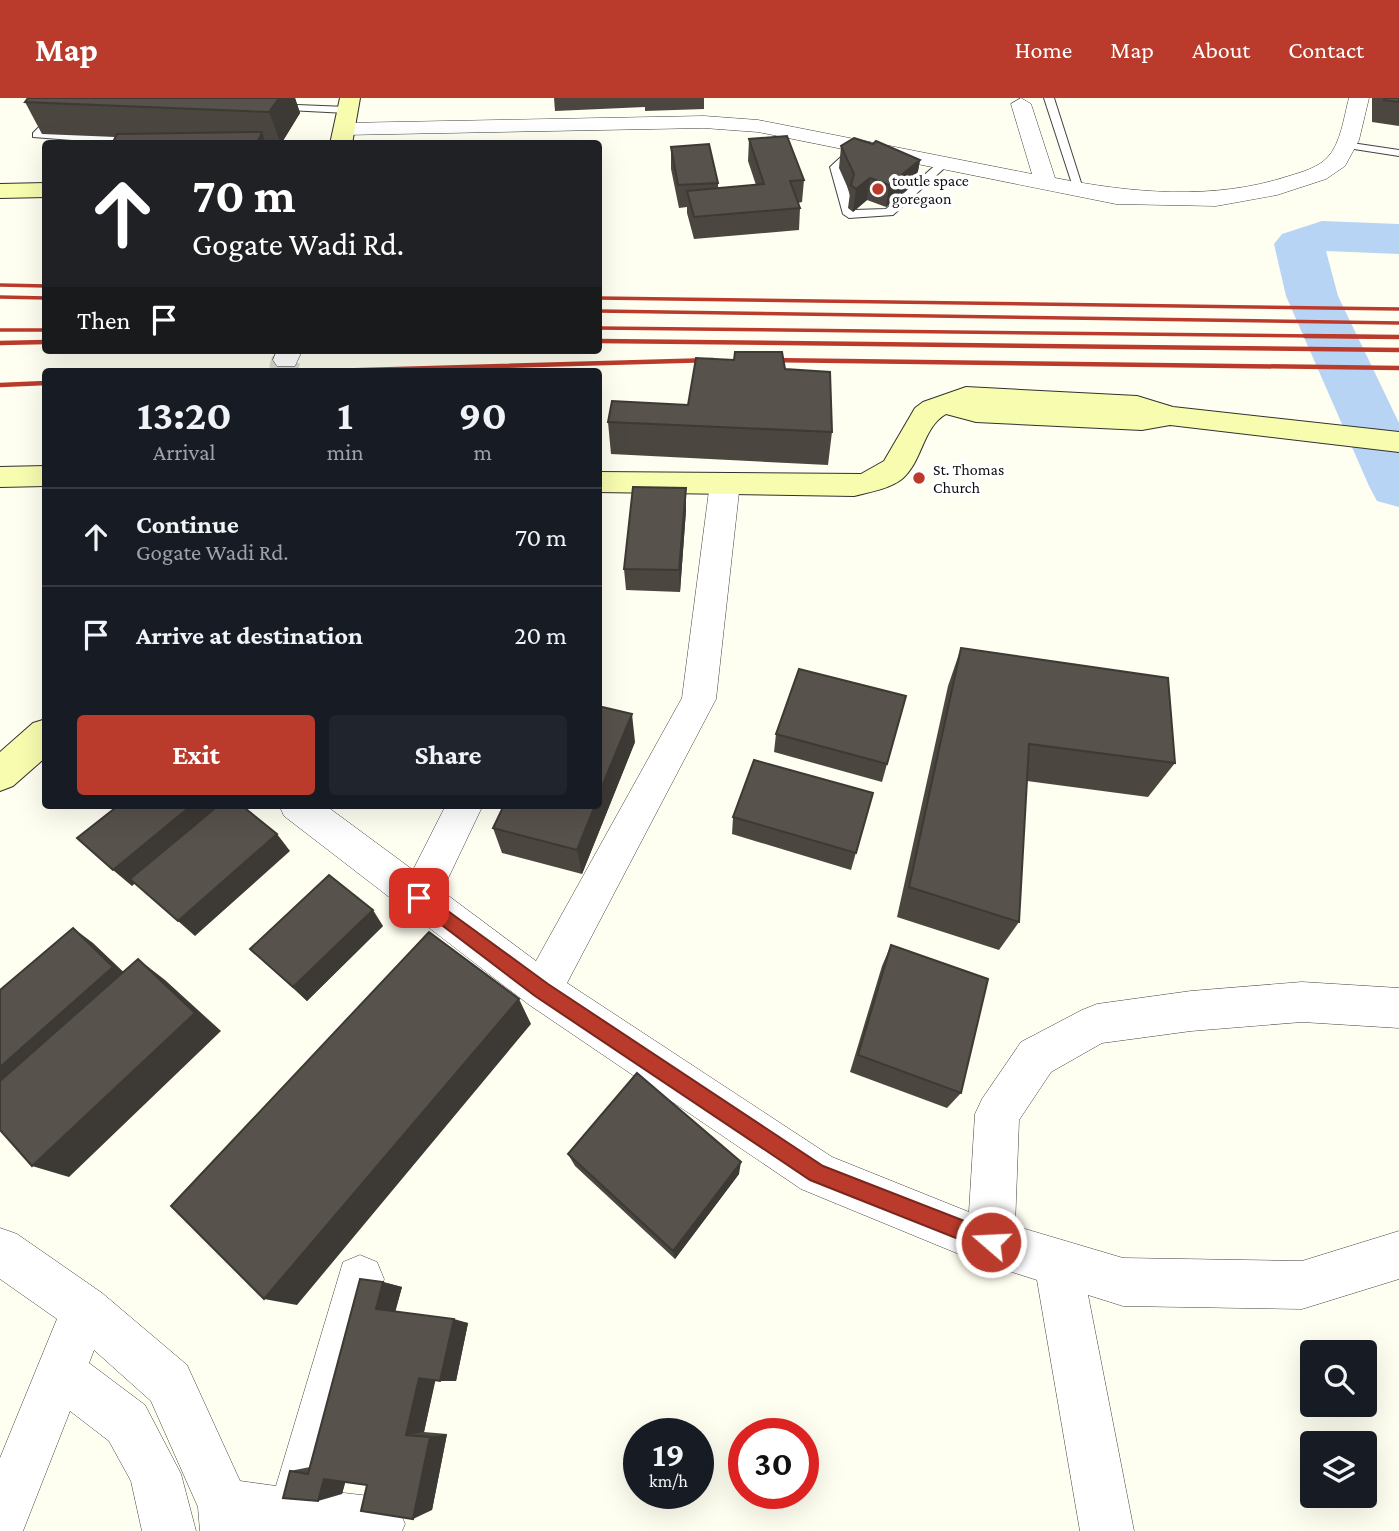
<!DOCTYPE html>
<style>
body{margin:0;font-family:"Crimson Pro",serif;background:#20242c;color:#f1f3f6;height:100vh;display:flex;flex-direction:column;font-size:26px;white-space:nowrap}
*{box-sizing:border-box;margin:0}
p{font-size:23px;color:#9ea1a6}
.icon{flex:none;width:38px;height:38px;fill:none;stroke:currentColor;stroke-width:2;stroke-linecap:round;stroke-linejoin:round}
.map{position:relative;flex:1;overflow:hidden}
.details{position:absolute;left:42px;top:270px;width:560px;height:441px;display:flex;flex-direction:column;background:#171b24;border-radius:7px;box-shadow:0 7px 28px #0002}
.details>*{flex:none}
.guide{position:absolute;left:42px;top:42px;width:560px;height:214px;border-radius:7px;box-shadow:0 7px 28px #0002;background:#202124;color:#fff;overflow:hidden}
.buttons{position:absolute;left:1300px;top:1242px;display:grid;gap:14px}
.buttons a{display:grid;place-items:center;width:77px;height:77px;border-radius:7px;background:#171b24;box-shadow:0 7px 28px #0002;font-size:35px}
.speed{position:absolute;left:623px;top:1320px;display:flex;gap:14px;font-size:35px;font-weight:700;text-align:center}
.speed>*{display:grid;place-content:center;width:91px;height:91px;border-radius:50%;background:#171b24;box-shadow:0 7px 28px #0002;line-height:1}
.speed small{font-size:18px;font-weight:400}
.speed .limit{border:10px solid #d22;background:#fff;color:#111}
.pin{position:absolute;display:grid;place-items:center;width:60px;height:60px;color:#fff;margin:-30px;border-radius:14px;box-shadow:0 4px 10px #0006}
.me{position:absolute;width:77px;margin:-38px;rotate:289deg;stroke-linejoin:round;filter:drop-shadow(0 0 5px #0008)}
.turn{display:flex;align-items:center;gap:24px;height:147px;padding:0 35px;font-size:32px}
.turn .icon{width:91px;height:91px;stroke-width:2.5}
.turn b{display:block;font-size:49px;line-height:60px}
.then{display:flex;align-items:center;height:66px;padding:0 35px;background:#0003;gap:14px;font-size:26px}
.eta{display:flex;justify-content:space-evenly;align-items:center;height:119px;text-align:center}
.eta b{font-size:42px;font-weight:700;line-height:49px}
.button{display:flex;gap:14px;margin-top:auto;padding:14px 35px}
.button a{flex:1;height:80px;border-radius:7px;background:#ba3b2b;color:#fff;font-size:28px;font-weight:700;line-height:80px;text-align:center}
.button a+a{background:#20242c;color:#f1f3f6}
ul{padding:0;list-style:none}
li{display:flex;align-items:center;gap:21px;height:98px;padding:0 35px;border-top:2px solid #363941}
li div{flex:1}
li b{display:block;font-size:26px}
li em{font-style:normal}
header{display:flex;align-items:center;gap:42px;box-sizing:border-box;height:98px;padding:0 35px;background:#ba3b2b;color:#fff}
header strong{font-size:33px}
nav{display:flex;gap:38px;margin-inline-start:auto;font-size:24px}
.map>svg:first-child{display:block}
</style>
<header>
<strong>Map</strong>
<nav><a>Home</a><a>Map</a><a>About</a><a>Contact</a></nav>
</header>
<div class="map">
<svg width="1399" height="1433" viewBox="0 0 1399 1433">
<rect width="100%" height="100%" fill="#fefef1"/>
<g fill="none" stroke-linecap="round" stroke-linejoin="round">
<!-- river -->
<path fill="#b8d4f4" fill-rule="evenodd" d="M1322,123l77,3v30l-73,-3 12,45 61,127v84l-22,-6 -8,-15 -83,-190 -12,-52 8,-10z"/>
<!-- street-tunnel -->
<path stroke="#dadacf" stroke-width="29" stroke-dasharray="29 15" stroke-linecap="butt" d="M283,273l3,-11"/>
<defs>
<path id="lane" d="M1044,0h10l30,94 -10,-2z
M272,6l75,3 5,3 -5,3 -79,-4 -1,-2z
M57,11l5,3 -17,20 142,9 5,3h-68l-91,-7v-4z
M1345,44l54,8v6l-58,-9v-4z
M855,46l10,2 -23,22 12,42 32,-1 54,-48 10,2 -57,52 -44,3 -6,-4 -13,-47z"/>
<path id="street" d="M1021,0l10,6 24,74c77,15 158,23 234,-2 13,-4 28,-8 38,-18 14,-14 17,-42 22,-60h20l-10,42 -14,26 -19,13 -49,16 -61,11 -100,-2 -358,-72 -54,-4 -360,7 -10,-6 10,-6 360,-7 54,4 274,54 -21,-70z
M277,252h22l2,3 -6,13h-18l-4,-6z
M725,375l10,3 5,7 -24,216 -149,284 265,174 137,55 6,-98 7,-15 39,-57 61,-32 15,-6 94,-13 111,-9 97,6v40l-97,-6 -111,9 -89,12 -51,29 -32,48 -4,106 108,32 179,3 97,-30v48l-97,30 -179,-3 -35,-11 46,236h-54l-43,-251 -66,-21 -170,-70 -273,-185 -244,-188 -5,-11h46l88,65 33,-65h37l-41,86 94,70 146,-263 28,-215 5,-7z
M0,1130l17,6 85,59 85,72 53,116 36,5 67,-224 17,-7 17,7 7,17 -57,212 51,6 19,8 8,19 -3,7h-202l-2,-24 -47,-106 -57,-51 -5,13 56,42 36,69 15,57h-54l-11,-50 -22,-40 -39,-30 -47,120h-23v-73l57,-139 -57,-40z"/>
<path id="secondary" d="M340,0h20l-8,46h-22z
M46,85v14l-46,1v-14z
M966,289l171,9 36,11 226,25v20l-229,-27 -28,5 -166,-8 -30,-8c-24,14 -23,47 -44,65 -13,10 -32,13 -48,17l-256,-4v-20l263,2 23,-13 31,-53 8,-6z
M46,368v20l-46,1v-20z
M46,621v38l-33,29 -13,5v-39l33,-29z"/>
</defs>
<!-- lane casing -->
<use href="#lane" stroke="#424242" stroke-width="2"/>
<!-- street casing -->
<use href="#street" stroke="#424242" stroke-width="1"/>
<!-- secondary casing -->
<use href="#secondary" stroke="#313131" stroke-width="2"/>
<!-- lane -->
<use href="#lane" fill="#fff" fill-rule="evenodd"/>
<!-- street -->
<use href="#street" fill="#fff" fill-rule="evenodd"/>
<!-- secondary -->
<use href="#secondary" fill="#f8fcaf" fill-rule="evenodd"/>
<!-- rail-far1 -->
<path stroke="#ba3b2b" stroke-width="3.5" d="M0,187l46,1
M0,199l46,1
M598,200l801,11
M598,213l801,12
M598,230l801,9
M0,232h46"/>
<!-- rail -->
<path stroke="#ba3b2b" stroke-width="4.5" d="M1305,238l94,1
M598,243l801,9
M0,245l46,-1
M766,262l633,8
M329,273l384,-11
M0,287l46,-2"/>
</g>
<!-- wall -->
<path fill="#4b4740" d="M28,0h267l5,15 -19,31h-169l4,-7 -74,-3 -17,-32z
M554,0h150v11l-59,2v-4l-90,4z
M1372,0h27v28l-27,-4z
M749,41l55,41 -2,22 -4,1 2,5 -1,22 -105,9 -7,-26v-6l-8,1 -8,-39v-22l47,36v5l38,-3 -8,-24z
M841,48l79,14 -4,22 -30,25 -19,-7 -14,12 -5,-4 2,-15 -11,-25z
M785,271l47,63 -4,33 -217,-11 -3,-32 80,-17z
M686,390v22l-6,82 -54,-2 -2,-21z
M961,550l214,115 -27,34 -121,-16 -8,141 -20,28 -102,-33 51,-231z
M906,598l-24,86 -108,-30 2,-18z
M635,644l-53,132 -80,-21 -9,-25z
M873,695l-22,77 -119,-36 1,-17z
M383,828l-76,75 -57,-52z
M891,847l70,148 -14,15 -97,-36 32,-106z
M568,1056l171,20 -64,85 -100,-93z
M383,1184l19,5 -7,24 73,12 -12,58 -21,-1 -11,52 23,2 -15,76 -65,-25 -22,-3 -3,12 -52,-23 20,-4z"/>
<!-- shaded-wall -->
<path fill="#3d3934" d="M279,0h16l5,15 -19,31 -12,-32z
M262,34l4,12h-9z
M920,62l-4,22 -30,25 3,-22z
M870,80l-3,22 -14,12 3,-23z
M686,390v22l-6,82 -1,-22z
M632,616l3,28 -53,132 -5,-24 18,-45h3v-9z
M192,707h36l-96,81 -19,-16z
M277,736l13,17 -95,85 -17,-15z
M373,812l10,16 -76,75 -14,-14z
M73,830l20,15 40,38 -133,100v-14z
M138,861l27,21 56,51 -152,146 -37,-11z
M519,901l12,25 -234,281 -33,-6z
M741,1064l-2,12 -64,85 -2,-8z
M383,1184l19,5 -7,26 -19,-4z
M454,1221l14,4 -12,58h-16z
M419,1280h17l-12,54 -18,3z
M447,1336l-15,76 -19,9 17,-82z
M348,1375l-6,21 -24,7 6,-22z"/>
<!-- building -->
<path fill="#57524b" stroke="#3d3934" stroke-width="2" d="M28,0h251l-10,14 -244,-10z
M1384,0h15v4l-15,-2z
M262,34l-5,12h-145l5,-10z
M787,38l17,44 -14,1 10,27 -106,9 -7,-26 77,-7 -15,-45z
M854,40l19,6 3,-3 44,19 -31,25 -19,-7 -14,11 -5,-4 3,-11 -13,-28z
M709,46l9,39 -40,2 -7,-38z
M735,254h47l3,17 45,3 2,60 -224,-10 4,-21 76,4 8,-47 38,2z
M633,389l53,1 -7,82 -55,-1z
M961,550l207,30 7,85 -146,-19 -10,178 -110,-35z
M799,571l107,27 -19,68 -111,-30z
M598,608l34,8 -34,82z
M754,662l119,33 -17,60 -123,-36z
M119,707h73l-79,65 -36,-32z
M219,707h22l36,29 -99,87 -48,-42z
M504,707h91l-18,45 -84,-22z
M329,777l44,35 -80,77 -43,-38z
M73,830l40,39 -113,100v-77z
M429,834l90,67 -255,300 -93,-93z
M891,847l97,34 -27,114 -103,-38z
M138,861l57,54 -163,153 -32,-36v-49z
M637,975l104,89 -68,89 -105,-97z
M360,1181l23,3 -7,27 78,10 -14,62 -21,-3 -13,57 24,2 -17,82 -52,-8 6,-26 -43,-6 -6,22 -35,-3 7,-27 18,3z"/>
<!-- route -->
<path fill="#ba3b2b" stroke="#79261c" stroke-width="2" d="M419,792l129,94 275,182 175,68 3,8 -3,7 -7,3 -181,-72 -275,-184 -122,-93 -2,-5 2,-6z"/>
<!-- markers -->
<g fill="#ba3b2b" stroke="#fff" stroke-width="2.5">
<circle cx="878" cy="91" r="7"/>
<circle cx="919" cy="380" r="7"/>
</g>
<g text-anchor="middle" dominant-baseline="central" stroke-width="7" stroke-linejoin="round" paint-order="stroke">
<!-- far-poi labels -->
<g font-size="16" fill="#0f0f0f" stroke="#fff" text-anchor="start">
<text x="892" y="82">toutle space<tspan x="892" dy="18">goregaon</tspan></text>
<text x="933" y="371">St. Thomas<tspan x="933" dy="18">Church</tspan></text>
</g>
</g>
</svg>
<div class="buttons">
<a><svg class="icon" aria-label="search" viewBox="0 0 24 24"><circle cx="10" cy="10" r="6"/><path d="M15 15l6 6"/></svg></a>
<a><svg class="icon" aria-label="layers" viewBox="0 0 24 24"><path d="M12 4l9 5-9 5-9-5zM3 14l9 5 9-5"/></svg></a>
</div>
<div class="speed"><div>19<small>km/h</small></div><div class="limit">30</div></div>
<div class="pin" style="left:419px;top:800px;background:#d93025"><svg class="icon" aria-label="arrive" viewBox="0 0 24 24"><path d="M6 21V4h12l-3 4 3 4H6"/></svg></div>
<svg class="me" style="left:991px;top:1144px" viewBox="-20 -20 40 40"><circle r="17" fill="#ba3b2b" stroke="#fff" stroke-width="3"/><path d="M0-11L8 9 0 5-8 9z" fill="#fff"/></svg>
<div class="guide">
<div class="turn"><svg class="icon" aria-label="ahead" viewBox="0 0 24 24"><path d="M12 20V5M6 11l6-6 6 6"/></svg><div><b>70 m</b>Gogate Wadi Rd.</div></div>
<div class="then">Then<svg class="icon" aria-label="arrive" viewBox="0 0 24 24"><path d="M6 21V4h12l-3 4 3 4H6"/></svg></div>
</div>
<section class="details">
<div class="eta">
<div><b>13:20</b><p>Arrival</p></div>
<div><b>1</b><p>min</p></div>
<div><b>90</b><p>m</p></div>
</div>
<ul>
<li><svg class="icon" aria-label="ahead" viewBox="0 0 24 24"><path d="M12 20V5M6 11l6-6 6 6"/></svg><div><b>Continue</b><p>Gogate Wadi Rd.</p></div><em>70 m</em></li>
<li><svg class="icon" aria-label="arrive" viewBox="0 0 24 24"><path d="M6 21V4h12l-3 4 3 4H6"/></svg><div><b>Arrive at destination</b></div><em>20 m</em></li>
</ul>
<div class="button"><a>Exit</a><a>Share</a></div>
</section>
</div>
